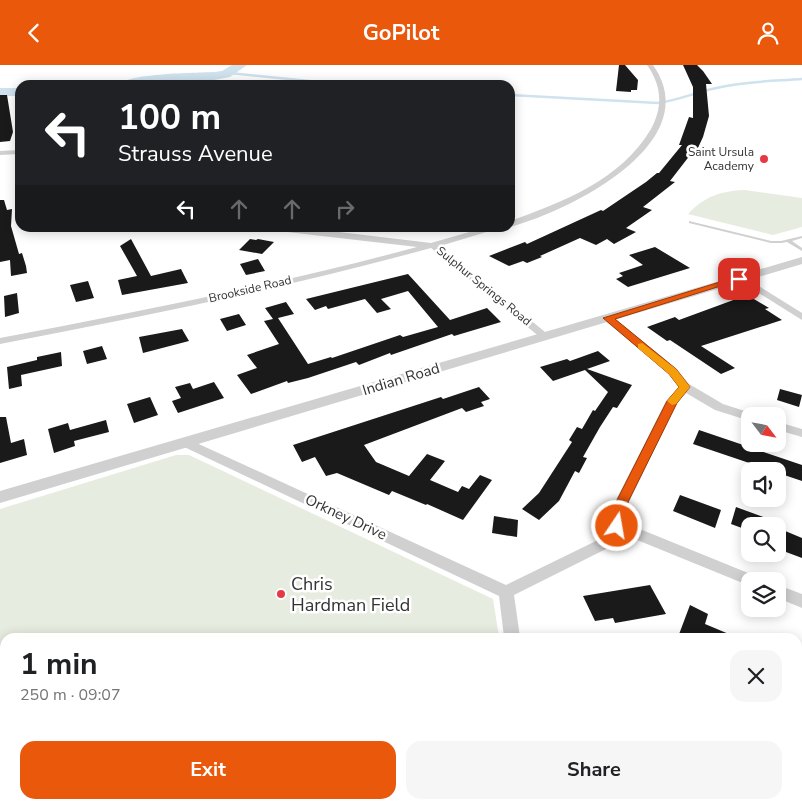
<!DOCTYPE html>
<meta charset="utf-8">
<style>
body{margin:0;font-family:"Nunito Sans",sans-serif;background:#f6f6f6;color:#202124;height:100vh;display:flex;flex-direction:column;font-size:19px;white-space:nowrap}
*{box-sizing:border-box;margin:0}
p{font-size:16px;color:#757577}
.icon{flex:none;width:28px;height:28px;fill:none;stroke:currentColor;stroke-width:2;stroke-linecap:round;stroke-linejoin:round}
.map{position:relative;flex:1;overflow:hidden}
.sheet{position:absolute;left:0px;top:568px;width:802px;height:176px;display:flex;flex-direction:column;background:#fff;border-radius:15px 15px 0 0;box-shadow:0 2px 12px #0003}
.sheet>*{flex:none}
.banner{position:absolute;left:15px;top:15px;width:500px;height:152px;border-radius:15px;box-shadow:0 2px 12px #0003;background:#202124;color:#fff;overflow:hidden}
.needle{width:32px;rotate:122deg}
.buttons{position:absolute;left:741px;top:342px;display:grid;gap:10px}
.buttons a{display:grid;place-items:center;width:45px;height:45px;border-radius:10px;background:#fff;box-shadow:0 2px 12px #0003;font-size:25px}
.pin{position:absolute;display:grid;place-items:center;width:42px;height:42px;color:#fff;margin:-21px;border-radius:10px;box-shadow:0 2px 8px #0006}
.me{position:absolute;width:55px;margin:-28px;rotate:12deg;stroke-linejoin:round;filter:drop-shadow(0 0 4px #0008)}
.turn{display:flex;align-items:center;gap:18px;height:105px;padding:0 20px;font-size:22px}
.turn .icon{width:65px;height:65px;stroke-width:2.5}
.turn b{display:block;font-size:35px;line-height:42px}
.lanes{display:flex;align-items:center;height:48px;padding:0 20px;background:#0003;justify-content:center;gap:25px;direction:ltr}
.lanes .off{opacity:.35}
.round{display:grid;place-items:center;flex:none;width:52px;height:52px;border-radius:15px;background:#f6f6f6}
.head{display:flex;align-items:center;justify-content:space-between;height:85px;padding:0 20px}
h1{font-size:30px;font-weight:700;line-height:38px}
.action{display:flex;gap:10px;margin-top:auto;padding:10px 20px}
.action a{flex:1;height:58px;border-radius:15px;background:#ea580c;color:#fff;font-size:20px;font-weight:700;line-height:58px;text-align:center}
.action a+a{background:#f6f6f6;color:#202124}
header{display:flex;justify-content:space-between;align-items:center;height:65px;padding:0 20px;background:#ea580c;color:#fff;font-size:22px;font-weight:700}
.map>svg:first-child{display:block}
</style>
<header><svg class="icon" aria-label="back" viewBox="0 0 24 24"><path d="M15 5l-7 7 7 7"/></svg>GoPilot<svg class="icon" aria-label="person" viewBox="0 0 24 24"><circle cx="12" cy="8" r="4"/><path d="M4 21q1-7 8-7t8 7"/></svg></header>
<div class="map">
<svg width="802" height="743" viewBox="0 0 802 743">
<rect width="100%" height="100%" fill="#fff"/>
<!-- green -->
<path fill="#e6ecdf" d="M745,125l57,8v29l-29,8 -85,-21c17,-18 33,-23 57,-24z
M176,390h13l304,144 6,38h-494v167h457l-2,4h-460v-299z"/>
<g fill="none" stroke-linecap="round" stroke-linejoin="round">
<!-- stream -->
<path stroke="#cfe2ee" stroke-width="2.5" d="M229,8l120,12
M510,30l148,8c22,-3 41,-12 63,-16 26,-6 55,-6 81,-8"/>
<!-- river -->
<path fill="#cfe2ee" fill-rule="evenodd" d="M232,0h15l-17,12 -16,3 -96,5c10,-12 78,-12 96,-13l8,-1z
M0,23h20v8h-20z"/>
</g>
<!-- building -->
<path fill="#1a1a1a" d="M619,0h6l13,15 -1,10h-6v2l-15,-1z
M683,0h14l6,6 9,13h-6l3,32 -6,21 -6,13h-3l-24,31 5,1 -32,25 9,3 -26,18 10,4 -22,12 -7,-5 -11,6 -16,-7 -40,18 2,1 -15,6 -4,-2 -14,5 -20,-10 36,-14 2,2 74,-34 2,1 43,-29 11,-9h2l23,-28h-3l10,-28 4,1v-31z
M0,30h7l6,37 -3,9 -10,1z
M0,135h4l3,10 5,-1 -1,17 8,28 3,-1 4,13 1,7 -16,3 -1,-16 -10,2z
M131,174l20,37 30,-7 7,14 -66,12 -4,-15 19,-4 -17,-30z
M250,174l6,1 2,-1 16,3 -12,12 -23,-4z
M655,182l35,21 -62,19 -12,-8 7,-3 -4,-3 24,-8 -14,-10z
M258,194l7,12 -19,4 -6,-11z
M408,209l42,46 37,-12 14,14 -47,14 -2,-2 -61,21 -1,-2 -31,12 -3,-3 -48,16 -20,5 -1,-2 -36,13 -14,-19 20,-7 -10,-13 32,-11 -15,-23 9,-2 -8,-11 21,-6 8,12 -16,4 30,46 23,-7 1,1 68,-23 3,2 35,-10 -30,-36 -27,8 10,10 -14,4 -12,-14 -37,10 -2,-3 -11,4 -9,-11z
M88,216l6,17 -18,4 -6,-17z
M17,228l2,20 -14,4 -1,-21z
M747,230l22,13 -4,1 17,11 -81,26 34,22 -14,6 -51,-34 -3,1 -20,-14 28,-10 4,3z
M239,249l7,11 -19,6 -7,-12z
M182,264l7,12 -46,12 -4,-16z
M102,281l5,13 -20,5 -4,-13z
M598,286l12,10 -23,8 45,16 -15,23 -4,-1 -13,20 -17,30 4,1 -8,15 -4,-2 -16,30 -20,19 -17,-11 17,-16 33,-51 -3,-2 8,-13 5,2 11,-19 2,1 13,-19 -23,-22 -32,11 -13,-14 27,-8 3,2z
M61,287l1,14 -41,9 1,11 -13,3 -2,-22 30,-7v-3z
M214,317l10,16 -46,15 -6,-12 9,-3 -6,-11 15,-4 3,6z
M479,322l11,12 -9,3 3,4 -18,6 -4,-4 -98,37 12,17 33,14 18,-22 18,7 -15,19 28,12 4,-6 7,3 11,-14 12,5 -29,40 -36,-16 -1,1 -34,-14 -3,4 -52,-22 -11,3 -11,-19 -13,5 -9,-17 148,-48 2,2z
M780,324l22,6 -3,12 -22,-7z
M150,332l8,18 -24,8 -7,-19z
M0,352h6l5,26 13,-4 3,16 -27,8z
M106,355l3,12 -35,9 1,5 -21,7 -6,-24 20,-6 2,7z
M699,365l103,35v16l-109,-37z
M680,430l41,15 -6,18 -42,-17z
M736,442l49,18v1h-35v5l-19,-7z
M494,451l24,4 -1,17 -25,-4z
M778,463l24,10v20l-24,-9z
M650,520l16,29 -51,9 -2,-5 -18,3 -12,-25z
M690,540l18,9 -3,10 31,13h-58z"/>
<g fill="none" stroke-linecap="round" stroke-linejoin="round">
<!-- service -->
<path fill="#d0d0d0" fill-rule="evenodd" d="M689,156l82,20h10l21,-5v2l-10,3 10,7v3l-15,-9 -6,1h-10l-82,-20z"/>
<!-- minor -->
<path fill="#d0d0d0" fill-rule="evenodd" d="M647,0h6c55,78 -84,146 -143,162v-6c53,-19 111,-41 141,-92 12,-22 11,-43 -4,-64z
M20,85v4l-20,1v-4z
M266,162h31l134,16 56,-16h16l-63,19 110,90 -5,3 -4,-1 -110,-90c-142,39 -286,68 -431,96v-6c140,-27 280,-54 417,-91l-147,-17z
M741,210l61,38v7l-64,-40 -2,-2z
M608,250l4,1 65,53 12,15 34,20 31,10 2,2h-6v5l-35,-11 -29,-17 -9,10 -48,99 -4,21 133,54 2,4h-10v5l-130,-53 -10,14 -96,48 6,42h-16l-5,-41 -317,-150 -2,-3 2,-3h8l316,145 94,-46 10,-14 5,-23 51,-101 13,-14 -10,-14 -65,-53 -1,-2 1,-2z
M778,357l24,7v8l-24,-7z
M778,520l24,9v14l-24,-10z
M467,739h21l-2,4h-21z
M610,739h26l2,4h-26z"/>
<!-- tertiary -->
<path fill="#d0d0d0" fill-rule="evenodd" d="M802,192v7l-802,239v-12z"/>
</g>
<!-- route -->
<path fill="#ea580c" stroke="#983908" d="M736,212l7,2 -128,40 61,50 14,18 -13,16 -49,99 -7,28h-9l-2,-4 6,-24 51,-101 12,-14 -10,-13 -66,-56z"/>
<!-- slow -->
<path fill="#f59e0b" d="M642,278l34,26 14,18 -14,17 -4,1 -5,-4 12,-14 -10,-13 -31,-26v-4z"/>
<!-- markers -->
<g fill="#e63946" stroke="#fff" stroke-width="2">
<circle cx="764" cy="94" r="5"/>
<circle cx="281" cy="529" r="5"/>
</g>
<g text-anchor="middle" dominant-baseline="central" stroke-width="5" stroke-linejoin="round" paint-order="stroke">
<!-- far-poi labels -->
<g font-size="12" fill="#333" stroke="#fff" text-anchor="end">
<text x="754" y="87">Saint Ursula<tspan x="754" dy="14">Academy</tspan></text>
</g>
<!-- far-street labels -->
<g font-size="12" fill="#333" stroke="#fff">
<text transform="translate(484 221) rotate(39)">Sulphur Springs Road</text>
<text transform="translate(250 224) rotate(-13)">Brookside Road</text>
</g>
<!-- street labels -->
<g font-size="15" fill="#333" stroke="#fff">
<text transform="translate(401 314) rotate(-17)">Indian Road</text>
<text transform="translate(346 452) rotate(25)">Orkney Drive</text>
</g>
<!-- near-poi labels -->
<g font-size="18" fill="#333" stroke="#fff" text-anchor="start">
<text x="291" y="519">Chris<tspan x="291" dy="21">Hardman Field</tspan></text>
</g>
</g>
</svg>
<div class="buttons">
<a><svg class="needle" viewBox="-14 -14 28 28"><path d="M0-13l5 13h-10z" fill="#e53935"/><path d="M0 13l5-13h-10z" fill="#757577"/></svg></a>
<a><svg class="icon" aria-label="sound" viewBox="0 0 24 24"><path d="M4 9h4l5-4v14l-5-4H4zM17 9q2 3 0 6"/></svg></a>
<a><svg class="icon" aria-label="search" viewBox="0 0 24 24"><circle cx="10" cy="10" r="6"/><path d="M15 15l6 6"/></svg></a>
<a><svg class="icon" aria-label="layers" viewBox="0 0 24 24"><path d="M12 4l9 5-9 5-9-5zM3 14l9 5 9-5"/></svg></a>
</div>
<div class="pin" style="left:739px;top:214px;background:#d93025"><svg class="icon" aria-label="arrive" viewBox="0 0 24 24"><path d="M6 21V4h12l-3 4 3 4H6"/></svg></div>
<svg class="me" style="left:617px;top:461px" viewBox="-20 -20 40 40"><circle r="17" fill="#ea580c" stroke="#fff" stroke-width="3"/><path d="M0-11L8 9 0 5-8 9z" fill="#fff"/></svg>
<div class="banner">
<div class="turn"><svg class="icon" aria-label="left" viewBox="0 0 24 24"><path d="M17 20v-9H6M10 6l-5 5 5 5"/></svg><div><b>100 m</b>Strauss Avenue</div></div>
<div class="lanes"><svg class="icon" aria-label="left" viewBox="0 0 24 24"><path d="M17 20v-9H6M10 6l-5 5 5 5"/></svg><svg class="icon off" aria-label="ahead" viewBox="0 0 24 24"><path d="M12 20V5M6 11l6-6 6 6"/></svg><svg class="icon off" aria-label="ahead" viewBox="0 0 24 24"><path d="M12 20V5M6 11l6-6 6 6"/></svg><svg class="icon off" aria-label="right" viewBox="0 0 24 24"><path d="M7 20v-9h11M14 6l5 5-5 5"/></svg></div>
</div>
<section class="sheet">
<div class="head"><div><h1>1 min</h1><p>250 m · 09:07</p></div><a class="round"><svg class="icon" aria-label="close" viewBox="0 0 24 24"><path d="M6 6l12 12M18 6L6 18"/></svg></a></div>
<div class="action"><a>Exit</a><a>Share</a></div>
</section>
</div>
